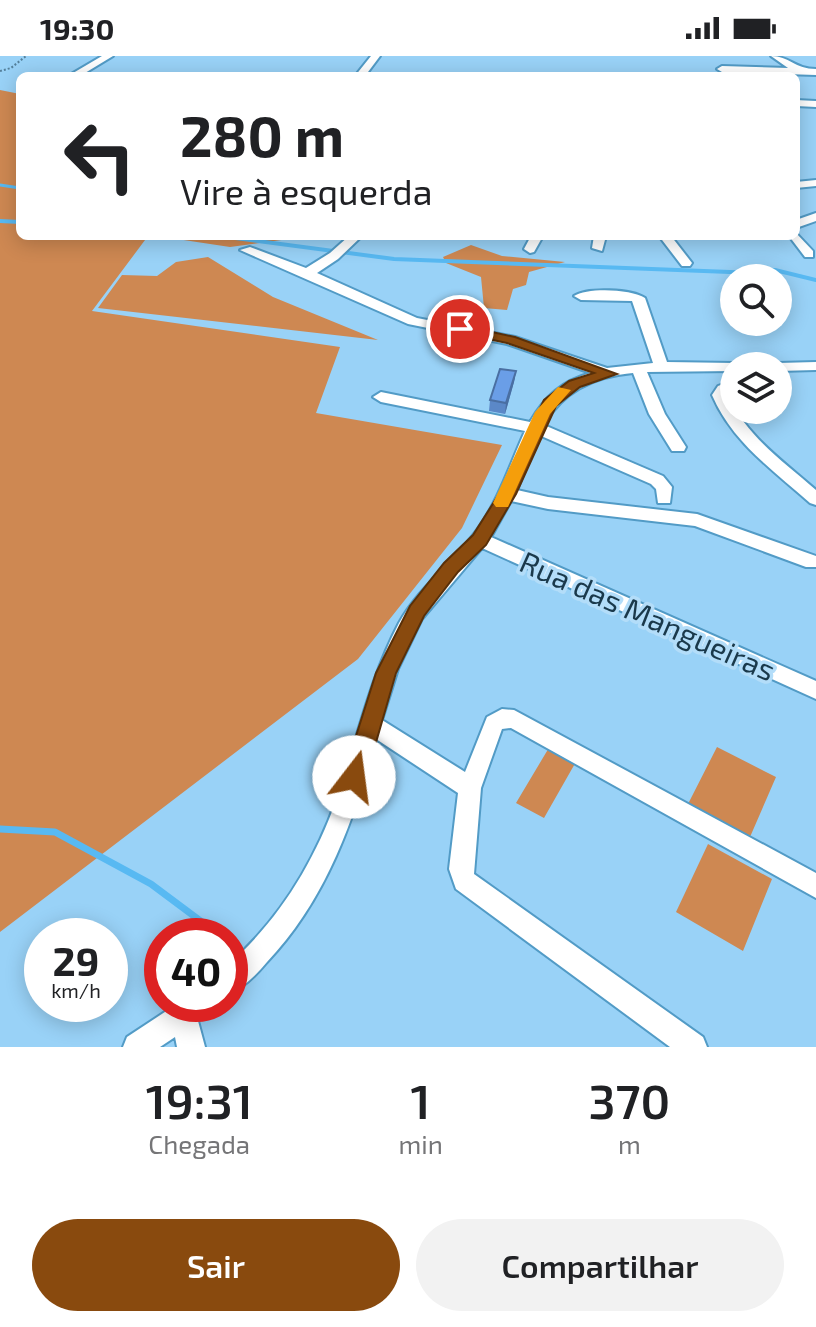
<!DOCTYPE html>
<html lang="pt">
<meta charset="utf-8">
<style>
body{margin:0;font-family:"Exo 2",sans-serif;background:#f2f2f2;color:#202124;height:100vh;display:flex;flex-direction:column;font-size:30px;white-space:nowrap}
*{box-sizing:border-box;margin:0}
p{font-size:26px;color:#757577}
.icon{flex:none;width:44px;height:44px;fill:none;stroke:currentColor;stroke-width:2;stroke-linecap:round;stroke-linejoin:round}
.map{position:relative;height:991px;overflow:hidden}
.side{display:flex;flex-direction:column;background:#fff;flex:1}
.side>*{flex:none}
.top-card{position:absolute;left:16px;top:16px;width:784px;height:168px;border-radius:12px;box-shadow:0 4px 20px #0003;background:#fff;color:#202124;overflow:hidden}
.buttons{position:absolute;left:720px;top:208px;display:grid;gap:16px}
.buttons a{display:grid;place-items:center;width:72px;height:72px;border-radius:50%;background:#fff;box-shadow:0 4px 20px #0003;font-size:40px}
.speed{position:absolute;left:24px;top:862px;display:flex;gap:16px;font-size:40px;font-weight:700;text-align:center}
.speed>*{display:grid;place-content:center;width:104px;height:104px;border-radius:50%;background:#fff;box-shadow:0 4px 20px #0003;line-height:1}
.speed small{font-size:20px;font-weight:400}
.speed .limit{border:12px solid #d22;background:#fff;color:#111}
.pin{position:absolute;display:grid;place-items:center;width:68px;height:68px;color:#fff;margin:-34px;border:4px solid #fff;border-radius:50%;box-shadow:0 2px 8px #0007}
.me{position:absolute;width:88px;margin:-44px;rotate:15deg;stroke-linejoin:round;filter:drop-shadow(0 0 6px #0008)}
.turn{display:flex;align-items:center;gap:28px;height:168px;padding:0 32px;font-size:36px}
.turn .icon{width:104px;height:104px;stroke-width:2.5}
.turn b{display:block;font-size:56px;line-height:68px}
.eta{display:flex;justify-content:space-evenly;align-items:center;height:136px;text-align:center}
.eta b{font-size:48px;font-weight:600;line-height:56px}
.primary-button{display:flex;gap:16px;margin-top:auto;padding:16px 32px}
.primary-button a{flex:1;height:92px;border-radius:48px;background:#894a0e;color:#fff;font-size:32px;font-weight:600;line-height:92px;text-align:center}
.primary-button a+a{background:#f2f2f2;color:#202124}
.status{display:flex;justify-content:space-between;align-items:center;height:56px;padding:0 40px;background:#fff;direction:ltr}
.status svg{height:22px;fill:currentColor}
.map>svg:first-child{display:block}
</style>
<div class="status"><b>19:30</b><svg viewBox="0 0 49 12"><path d="M0 12V9h3v3zM5 12V6h3v6zM10 12V3h3v9zM15 12V0h3v12zM26 1h20v11H26zM47 4h2v5h-2z"/></svg></div>
<div class="map">
<svg width="816" height="991" viewBox="0 0 816 991">
<rect width="100%" height="100%" fill="#99d2f7"/>
<!-- green -->
<path fill="#ce8852" d="M0,34l20,4v142h128l-56,75 248,36 -24,66 186,32 -40,83 -104,131 -358,273z
M157,180h154l-81,11z
M471,189l31,11 63,6 -36,10 -3,13 -13,4 -6,21 -23,-2 -3,-31 -35,-14 -3,-6z
M208,201l65,40 105,43 -280,-32 24,-33 35,1 19,-14z
M550,690l27,14 -33,58 -28,-15z
M717,691l59,30 -26,60 -62,-33z
M708,788l64,35 -29,72 -67,-39z"/>
<g fill="none" stroke-linecap="round" stroke-linejoin="round">
<!-- stream-far2 -->
<path stroke="#58b9f2" stroke-width="3" d="M0,129l20,3"/>
<!-- stream-far1 -->
<path stroke="#58b9f2" stroke-width="4" d="M0,165l20,1
M220,180l174,23 362,14 19,-3 41,10"/>
<!-- stream -->
<path stroke="#58b9f2" stroke-width="7" d="M0,773l55,3 96,52 63,47"/>
<defs>
<path id="minor" d="M102,0h11l-33,20h-12z
M371,0h9l-15,20h-10z
M771,0c18,0 24,13 45,13v6l-94,-3 -5,-3 5,-3 66,2z
M796,44l20,1v6l-20,-1z
M816,124v6l-20,2v-6z
M816,157v8l-20,7v-8z
M796,177l17,18v6h-8l-16,-21h7z
M349,180h13l-24,23 -21,14 100,45 98,19 92,31 46,-5 -21,-62 -51,-1 -7,-4c13,-9 58,-7 71,2l22,64 67,1 7,3h-7v5l-87,1 18,42 21,33 -2,4h-12l-23,-37 -16,-41c-36,3 -69,17 -88,50l-1,2 119,51 9,11 -2,16h-12l-2,-14 -5,-5 -112,-49 -22,55 31,7 149,17 119,42v11h-10l-111,-41 -147,-17 -37,-8 -20,36 325,144v18l-334,-151 -60,71 -24,50 -16,51 83,52 22,-55 15,-8 12,1 302,163v25l-305,-170 -9,1 -21,59 -7,86 229,163 4,10h-37l-214,-158 -7,-20 9,-76 -82,-54c-22,81 -50,161 -109,223 -10,12 -22,25 -37,31v-30c49,-43 84,-101 106,-162 21,-60 33,-121 63,-178 20,-36 54,-60 78,-93 22,-30 33,-66 48,-99l-144,-29 -8,-5 8,-5 149,30c15,-26 32,-41 61,-49l-84,-29 -99,-20 -168,-74 10,-3 56,21 24,-15z
M531,180h12l-9,16 -4,1 -6,-4z
M594,180h12l-4,15 -10,-3z
M659,180h12l21,27 -2,3h-8z
M816,306v8l-38,1v-5h-7l7,-3z
M734,324v10l-6,5c18,41 55,66 88,95v15l-6,-2c-37,-33 -78,-61 -98,-108l6,-9z
M177,948h36l-4,9 -11,8 7,26h-28l-2,-10 -15,10h-37l4,-10z"/>
</defs>
<!-- minor casing -->
<use href="#minor" stroke="#529bc6" stroke-width="4"/>
<!-- path -->
<path stroke="#55809b" stroke-width="2" stroke-dasharray="2 2" stroke-linecap="butt" d="M0,15l11,-3 15,-12"/>
<!-- minor -->
<use href="#minor" fill="#fff" fill-rule="evenodd"/>
</g>
<!-- wall -->
<path fill="#5b88c7" d="M516,315l-2,11 -9,32 -16,-3 1,-11z"/>
<!-- shaded-wall -->
<path fill="#4a6fa2" d="M516,315l-2,11 -9,32 1,-11z"/>
<!-- building -->
<path fill="#6a9ee7" stroke="#4a6fa2" stroke-width="2" d="M500,313l16,2 -10,32 -16,-3z"/>
<!-- route -->
<path fill="#894a0e" stroke="#593009" stroke-width="2" d="M460,269l55,12 102,37 -37,13 -24,19 -40,88 -30,51 -28,27 -34,44 -28,57 -30,104 -4,7 -8,3 -8,-3 -3,-7 33,-104 34,-67 34,-43 29,-28 26,-41 45,-94 25,-19 25,-8 -87,-30 -52,-11v-6z"/>
<!-- slow -->
<path fill="#f59e0b" d="M558,331l13,3 -21,24 -42,93h-12l-3,-4 42,-91z"/>
<g text-anchor="middle" dominant-baseline="central" stroke-width="7" stroke-linejoin="round" paint-order="stroke">
<!-- street labels -->
<g font-size="30" fill="#1a394b" stroke="#b3ddf9">
<text transform="translate(648 559) rotate(24)">Rua das Mangueiras</text>
</g>
</g>
</svg>
<div class="buttons">
<a><svg class="icon" aria-label="search" viewBox="0 0 24 24"><circle cx="10" cy="10" r="6"/><path d="M15 15l6 6"/></svg></a>
<a><svg class="icon" aria-label="layers" viewBox="0 0 24 24"><path d="M12 4l9 5-9 5-9-5zM3 14l9 5 9-5"/></svg></a>
</div>
<div class="speed"><div>29<small>km/h</small></div><div class="limit">40</div></div>
<div class="pin" style="left:460px;top:273px;background:#d93025"><svg class="icon" aria-label="arrive" viewBox="0 0 24 24"><path d="M6 21V4h12l-3 4 3 4H6"/></svg></div>
<svg class="me" style="left:354px;top:721px" viewBox="-20 -20 40 40"><circle r="19" fill="#fff"/><path d="M0-13L10 11 0 6-10 11z" fill="#894a0e"/></svg>
<div class="top-card">
<div class="turn"><svg class="icon" aria-label="left" viewBox="0 0 24 24"><path d="M17 20v-9H6M10 6l-5 5 5 5"/></svg><div><b>280 m</b>Vire à esquerda</div></div>
</div>
</div>
<section class="side">
<div class="eta">
<div><b>19:31</b><p>Chegada</p></div>
<div><b>1</b><p>min</p></div>
<div><b>370</b><p>m</p></div>
</div>
<div class="primary-button"><a>Sair</a><a>Compartilhar</a></div>
</section>
